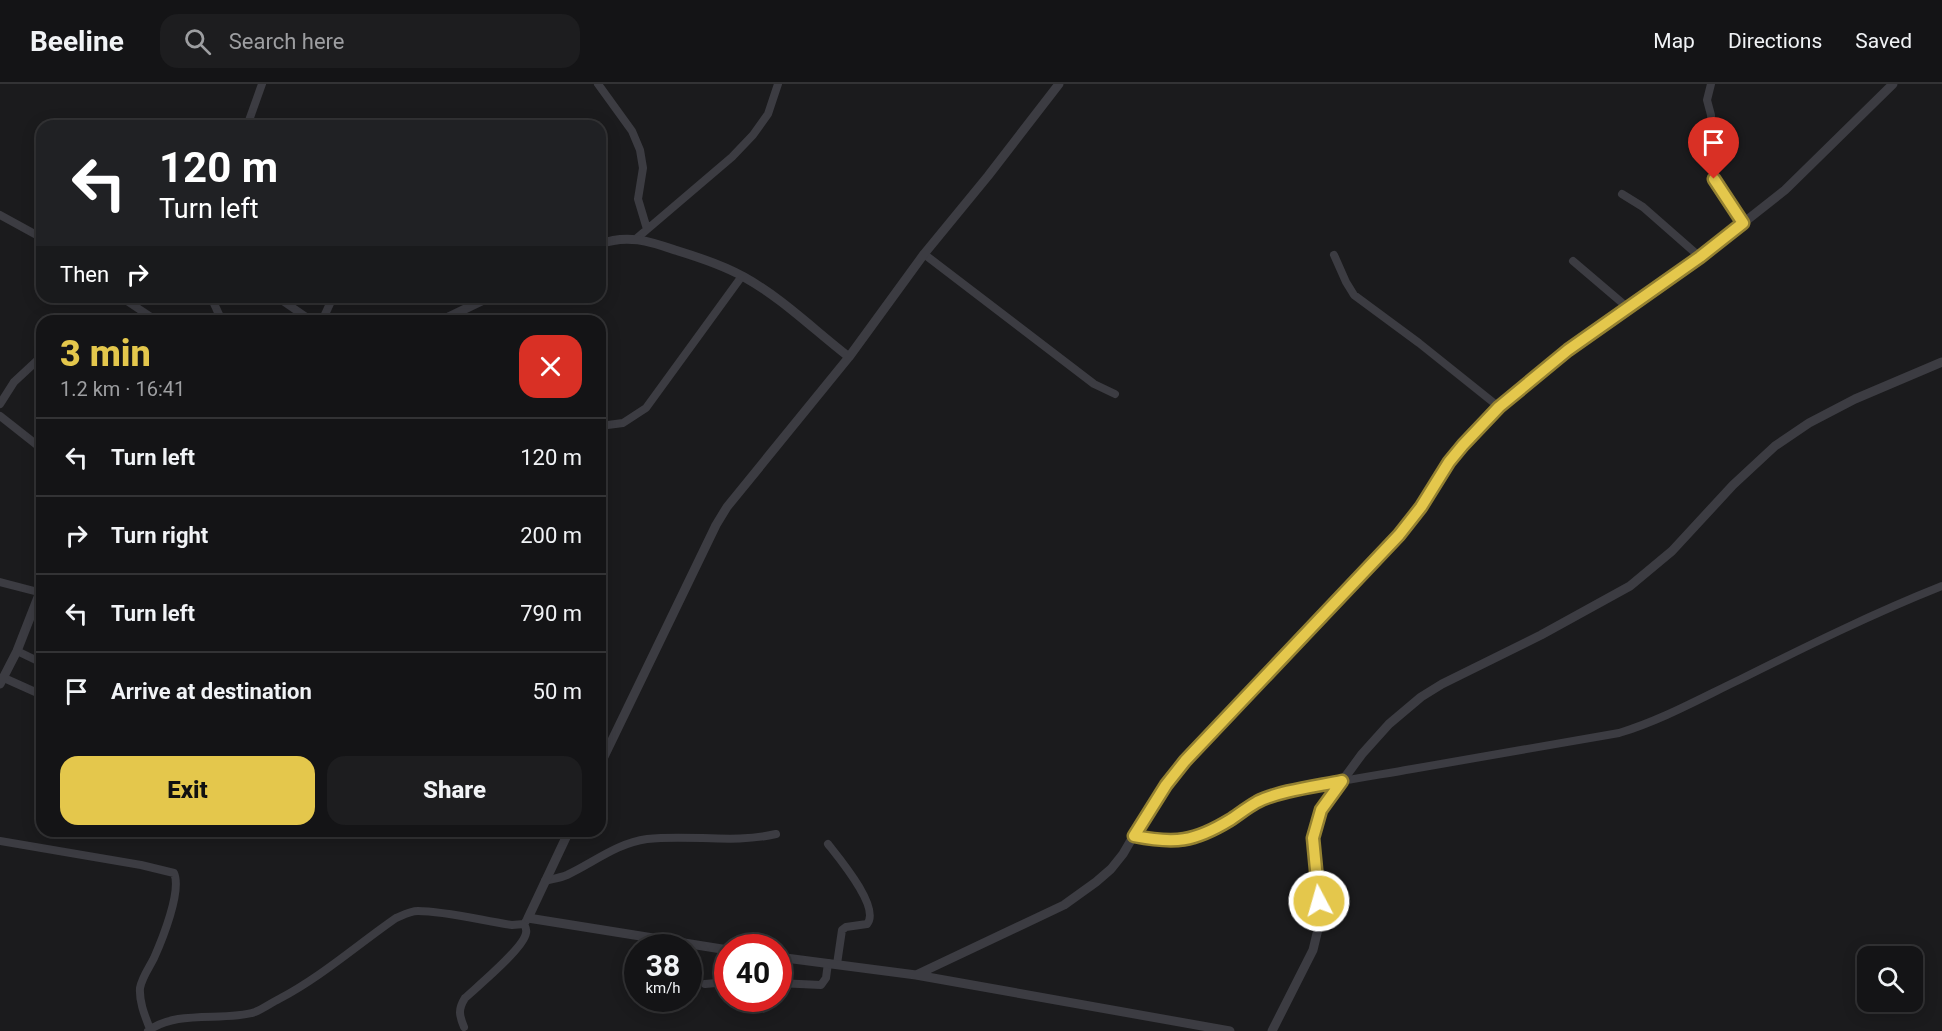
<!DOCTYPE html>
<meta charset="utf-8">
<style>
body{margin:0;font-family:Roboto,sans-serif;background:#1d1d1f;color:#f1f3f6;height:100vh;display:flex;flex-direction:column;font-size:22px;white-space:nowrap}
*{box-sizing:border-box;margin:0}
p{font-size:20px;color:#9d9ea1}
.icon{flex:none;width:33px;height:33px;fill:none;stroke:currentColor;stroke-width:2;stroke-linecap:round;stroke-linejoin:round}
.map{position:relative;flex:1;overflow:hidden}
.sheet{position:absolute;left:36px;top:231px;width:570px;height:522px;display:flex;flex-direction:column;background:#141416;border-radius:18px;box-shadow:0 3px 15px #0003,0 0 0 2px #333335}
.sheet>*{flex:none}
.hud{position:absolute;left:36px;top:36px;width:570px;height:183px;border-radius:18px;box-shadow:0 3px 15px #0003,0 0 0 2px #333335;background:#202124;color:#fff;overflow:hidden}
.controls{position:absolute;left:1857px;top:862px;display:grid;gap:12px}
.controls a{display:grid;place-items:center;width:66px;height:66px;border-radius:12px;background:#141416;box-shadow:0 3px 15px #0003,0 0 0 2px #333335;font-size:30px}
.speed{position:absolute;left:624px;top:850px;display:flex;gap:12px;font-size:30px;font-weight:700;text-align:center}
.speed>*{display:grid;place-content:center;width:78px;height:78px;border-radius:50%;background:#141416;box-shadow:0 3px 15px #0003,0 0 0 2px #333335;line-height:1}
.speed small{font-size:15px;font-weight:400}
.speed .limit{border:9px solid #d22;background:#fff;color:#111}
.pin{position:absolute;display:grid;place-items:center;width:51px;height:51px;color:#fff;margin:-62px -26px;border-radius:50% 50% 50% 0;rotate:-45deg;box-shadow:0 0 6px #0007}
.pin .icon{rotate:45deg}
.me{position:absolute;width:66px;margin:-33px;rotate:354deg;stroke-linejoin:round;filter:drop-shadow(0 0 4px #0008)}
.turn{display:flex;align-items:center;gap:21px;height:126px;padding:0 24px;font-size:27px}
.turn .icon{width:78px;height:78px;stroke-width:2.5}
.turn b{display:block;font-size:42px;line-height:51px}
.then{display:flex;align-items:center;height:57px;padding:0 24px;background:#0003;gap:12px;font-size:22px}
.round{display:grid;place-items:center;flex:none;width:63px;height:63px;border-radius:18px;background:#1d1d1f}
.head{display:flex;align-items:center;justify-content:space-between;height:102px;padding:0 24px}
h1{font-size:36px;font-weight:800;line-height:45px;color:#e4c74c}
.primary-button{display:flex;gap:12px;margin-top:auto;padding:12px 24px}
.primary-button a{flex:1;height:69px;border-radius:18px;background:#e4c74c;color:#111;font-size:24px;font-weight:800;line-height:69px;text-align:center}
.primary-button a+a{background:#1d1d1f;color:#f1f3f6}
ul{padding:0;list-style:none}
li{display:flex;align-items:center;gap:18px;height:78px;padding:0 24px;border-top:2px solid #333335}
li div{flex:1}
li b{display:block;font-size:22px}
li em{font-style:normal}
header{display:flex;align-items:center;gap:36px;box-sizing:border-box;height:84px;padding:0 30px;background:#141416;border-bottom:2px solid #333335}
header strong{font-size:28px}
nav{display:flex;gap:33px;margin-inline-start:auto;font-size:21px}
.search{width:420px;height:54px;background:#1d1d1f;display:flex;align-items:center;gap:15px;box-sizing:border-box;padding:0 21px;border-radius:18px;color:#9d9ea1;font-size:22px}
.map>svg:first-child{display:block}
</style>
<header>
<strong>Beeline</strong>
<div class="search"><svg class="icon" aria-label="search" viewBox="0 0 24 24"><circle cx="10" cy="10" r="6"/><path d="M15 15l6 6"/></svg>Search here</div>
<nav><a>Map</a><a>Directions</a><a>Saved</a></nav>
</header>
<div class="map">
<svg width="1942" height="947" viewBox="0 0 1942 947">
<rect width="100%" height="100%" fill="#1b1b1d"/>
<g fill="none" stroke-linecap="round" stroke-linejoin="round">
<!-- minor -->
<path stroke="#3c3c42" stroke-width="8" d="M598,0l34,47 8,19 3,18 -5,31 9,30
M1711,0l-4,16 4,15 3,64 29,44
M247,42l15,-42
M1622,110l21,13 57,50
M0,131l42,23
M637,154l95,-81 21,-22 15,-21 10,-30
M924,170l170,130 21,10
M1334,171l12,27 8,13 65,48 80,64
M1573,177l54,46
M121,213l36,24
M211,213l11,24
M277,213l35,24
M139,237l12,-4
M322,237l11,-24
M0,320l14,-22 28,-26
M0,332l42,33
M600,342l23,-3 23,-15 96,-132
M0,498l42,11
M17,567l25,12
M4,594l38,17
M1134,752c15,3 30,7 45,5 37,-5 63,-37 99,-46 44,-12 89,-18 134,-26 69,-12 138,-24 207,-36 43,-13 82,-35 122,-54 66,-33 133,-66 201,-93
M0,757l141,24 33,8c8,18 -12,67 -20,85 -5,10 -12,19 -14,30 -1,14 5,28 10,41
M828,760c11,14 53,64 39,80l-21,3 -4,3 -5,34
M545,797c7,-2 15,-3 22,-6 26,-12 50,-32 80,-36 43,-5 87,5 129,-5
M778,899l43,2 5,-7 2,-15
M705,900l23,-2
M464,943c-5,-12 -6,-18 1,-29 13,-12 59,-50 61,-65 1,-4 0,-5 -2,-9
M148,947c29,-22 76,-9 107,-19 8,-3 16,-9 24,-13 42,-22 78,-54 117,-81 7,-3 14,-7 22,-7 27,0 66,10 94,14l12,-1 4,-6"/>
<!-- tertiary -->
<path stroke="#3c3c42" stroke-width="9" d="M600,160c27,-10 49,-3 75,6 23,7 48,15 69,27 38,21 70,53 105,80l-122,150 -11,18 -116,240
M440,237l50,-24
M849,273l75,-103 64,-78 71,-92
M0,600l17,-33 25,-64
M569,747l-41,87 200,32
M778,873l138,18 314,56
M916,891l148,-70 32,-23 15,-13 12,-15 25,-43 37,-50 214,-226 22,-28 29,-45 13,-17 36,-38 69,-57 132,-93 85,-67 108,-106
M1272,947l41,-81 6,-25 -6,-87 8,-28 41,-56 27,-30 32,-27 21,-13 99,-49 89,-49 42,-35 61,-66 42,-39 34,-23 46,-24 87,-37"/>
</g>
<g fill="none" stroke-linecap="round" stroke-linejoin="round">
<defs>
<path id="route" d="M1319,817l-6,-63 8,-28 21,-29c-24,5 -64,10 -85,21 -9,5 -18,12 -27,18 -36,22 -55,24 -96,16l32,-51 19,-24 214,-226 22,-28 28,-45 14,-17 36,-38 69,-57 132,-93 43,-34 -29,-44"/>
</defs>
<!-- route casing -->
<use href="#route" stroke="#948131" stroke-width="15"/>
<!-- route -->
<use href="#route" stroke="#e4c74c" stroke-width="10"/>
</g>
</svg>
<div class="controls">
<a><svg class="icon" aria-label="search" viewBox="0 0 24 24"><circle cx="10" cy="10" r="6"/><path d="M15 15l6 6"/></svg></a>
</div>
<div class="speed"><div>38<small>km/h</small></div><div class="limit">40</div></div>
<div class="pin" style="left:1714px;top:95px;background:#d93025"><svg class="icon" aria-label="arrive" viewBox="0 0 24 24"><path d="M6 21V4h12l-3 4 3 4H6"/></svg></div>
<svg class="me" style="left:1319px;top:817px" viewBox="-20 -20 40 40"><circle r="17" fill="#e4c74c" stroke="#fff" stroke-width="3"/><path d="M0-11L8 9 0 5-8 9z" fill="#fff"/></svg>
<div class="hud">
<div class="turn"><svg class="icon" aria-label="left" viewBox="0 0 24 24"><path d="M17 20v-9H6M10 6l-5 5 5 5"/></svg><div><b>120 m</b>Turn left</div></div>
<div class="then">Then<svg class="icon" aria-label="right" viewBox="0 0 24 24"><path d="M7 20v-9h11M14 6l5 5-5 5"/></svg></div>
</div>
<section class="sheet">
<div class="head"><div><h1>3 min</h1><p>1.2 km · 16:41</p></div><a class="round" style="background:#d93025;color:#fff"><svg class="icon" aria-label="close" viewBox="0 0 24 24"><path d="M6 6l12 12M18 6L6 18"/></svg></a></div>
<ul>
<li><svg class="icon" aria-label="left" viewBox="0 0 24 24"><path d="M17 20v-9H6M10 6l-5 5 5 5"/></svg><div><b>Turn left</b></div><em>120 m</em></li>
<li><svg class="icon" aria-label="right" viewBox="0 0 24 24"><path d="M7 20v-9h11M14 6l5 5-5 5"/></svg><div><b>Turn right</b></div><em>200 m</em></li>
<li><svg class="icon" aria-label="left" viewBox="0 0 24 24"><path d="M17 20v-9H6M10 6l-5 5 5 5"/></svg><div><b>Turn left</b></div><em>790 m</em></li>
<li><svg class="icon" aria-label="arrive" viewBox="0 0 24 24"><path d="M6 21V4h12l-3 4 3 4H6"/></svg><div><b>Arrive at destination</b></div><em>50 m</em></li>
</ul>
<div class="primary-button"><a>Exit</a><a>Share</a></div>
</section>
</div>
